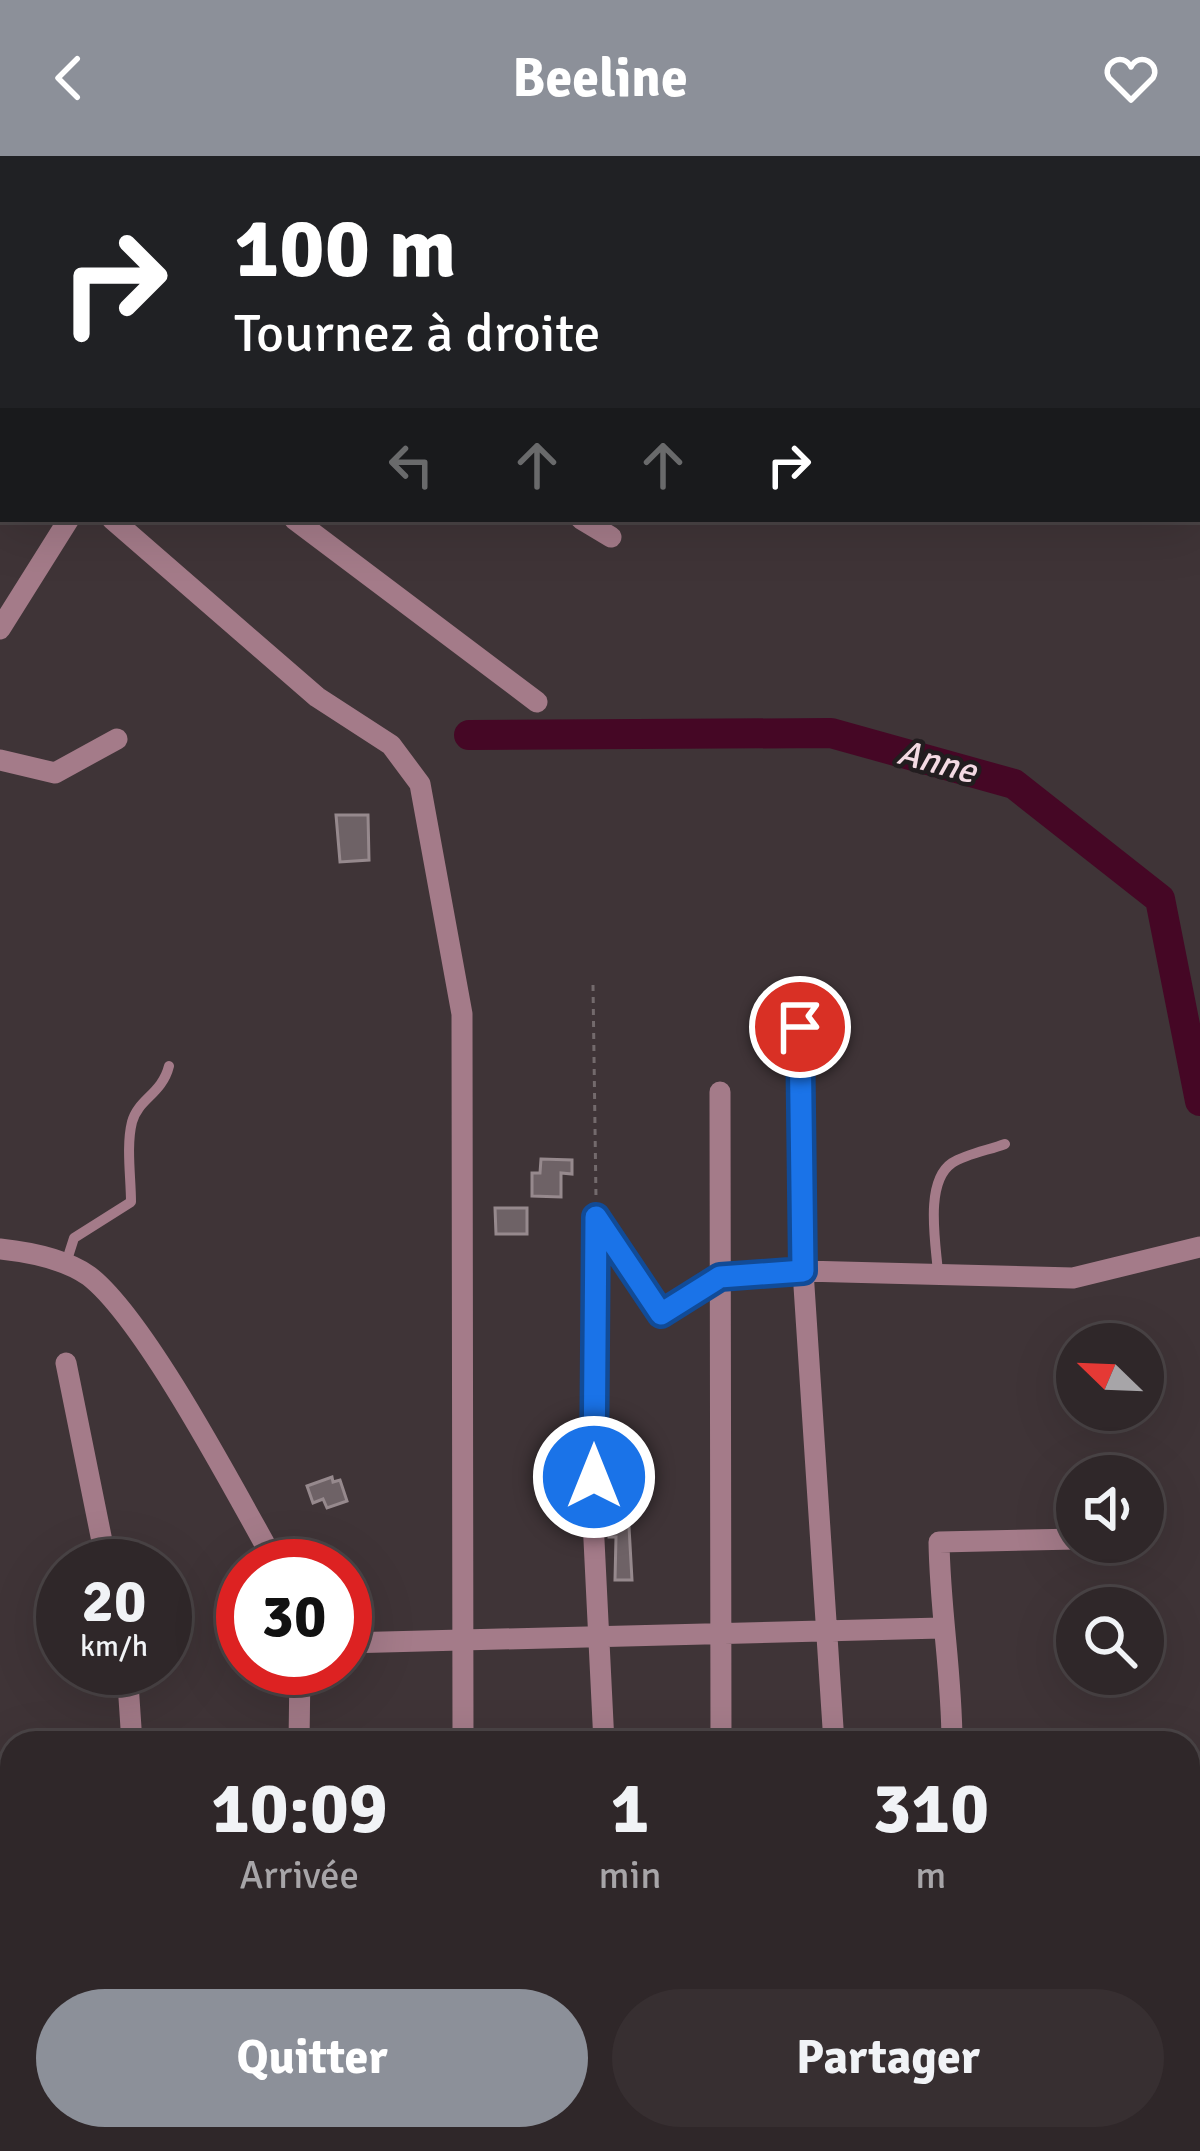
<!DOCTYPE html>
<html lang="fr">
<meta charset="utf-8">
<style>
body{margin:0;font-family:Signika,sans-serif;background:#372f31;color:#f1f3f6;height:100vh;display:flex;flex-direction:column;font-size:45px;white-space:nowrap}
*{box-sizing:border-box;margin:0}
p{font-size:39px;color:#a7a5a8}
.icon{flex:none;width:66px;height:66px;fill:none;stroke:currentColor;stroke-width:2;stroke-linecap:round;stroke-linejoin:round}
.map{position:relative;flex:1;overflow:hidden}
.drawer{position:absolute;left:0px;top:1575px;width:1200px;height:420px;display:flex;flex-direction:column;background:#2f2729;border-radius:36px 36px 0 0;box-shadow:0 12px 48px #0002,0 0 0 3px #4a4446}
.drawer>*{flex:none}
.top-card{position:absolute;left:0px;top:0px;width:1200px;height:366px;box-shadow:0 12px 48px #0002,0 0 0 3px #4a4446;background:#202124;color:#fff;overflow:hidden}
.needle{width:78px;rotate:293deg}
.buttons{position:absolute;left:1056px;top:1167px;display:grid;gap:24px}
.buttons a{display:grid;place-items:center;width:108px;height:108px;border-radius:50%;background:#2f2729;box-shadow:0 12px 48px #0002,0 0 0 3px #4a4446;font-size:60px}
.speed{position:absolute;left:36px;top:1383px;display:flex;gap:24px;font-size:60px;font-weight:700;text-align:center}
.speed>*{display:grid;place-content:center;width:156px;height:156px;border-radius:50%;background:#2f2729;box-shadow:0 12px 48px #0002,0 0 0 3px #4a4446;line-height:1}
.speed small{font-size:30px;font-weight:400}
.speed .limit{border:18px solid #d22;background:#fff;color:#111}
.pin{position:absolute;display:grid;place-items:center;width:102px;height:102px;color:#fff;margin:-51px;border:6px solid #fff;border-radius:50%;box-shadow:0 3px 12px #0007}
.me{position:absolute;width:132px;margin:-66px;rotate:0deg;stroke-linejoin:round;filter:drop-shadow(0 0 9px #0008)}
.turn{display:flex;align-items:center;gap:42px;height:252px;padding:0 36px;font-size:54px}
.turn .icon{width:156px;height:156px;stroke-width:2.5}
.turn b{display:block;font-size:84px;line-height:102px}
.lanes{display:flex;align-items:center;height:114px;padding:0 36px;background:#0003;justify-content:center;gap:60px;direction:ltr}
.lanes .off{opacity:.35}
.eta{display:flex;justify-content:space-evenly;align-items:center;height:204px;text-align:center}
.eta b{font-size:72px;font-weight:700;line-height:84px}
.button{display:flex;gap:24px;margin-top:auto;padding:24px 36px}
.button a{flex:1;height:138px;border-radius:72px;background:#8c9099;color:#fff;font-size:48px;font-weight:700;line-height:138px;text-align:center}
.button a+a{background:#372f31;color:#f1f3f6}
header{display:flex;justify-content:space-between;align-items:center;height:156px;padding:0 36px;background:#8c9099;color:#fff;font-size:54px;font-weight:700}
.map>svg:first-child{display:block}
</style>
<header><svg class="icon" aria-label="back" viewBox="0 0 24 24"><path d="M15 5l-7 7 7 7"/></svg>Beeline<svg class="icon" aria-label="heart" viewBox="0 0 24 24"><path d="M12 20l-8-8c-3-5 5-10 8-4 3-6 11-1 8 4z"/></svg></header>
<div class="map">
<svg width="1200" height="1995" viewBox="0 0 1200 1995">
<rect width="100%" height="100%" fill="#3f3437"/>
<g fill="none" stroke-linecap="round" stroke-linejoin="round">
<!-- river -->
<path stroke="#450725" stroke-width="30" d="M469,579l362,-2 183,51 146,115 40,202"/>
</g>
<!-- building -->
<path fill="#6e6266" stroke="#96898d" stroke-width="3" d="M336,659h32l1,45 -29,2z
M541,1003l31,1v14l-11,-1v24l-29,-1v-23h8z
M495,1052h32v26h-31z
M332,1321l1,5 7,-2 7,21 -20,7 -4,-9 -10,4 -6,-17z
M628,1353l4,71h-17l1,-43h-7l-1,-27z"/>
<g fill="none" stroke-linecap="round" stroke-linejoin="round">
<!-- path -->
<path stroke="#736a6c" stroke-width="3" stroke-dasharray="6 6" stroke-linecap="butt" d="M593,829l3,213
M572,1995l5,-12"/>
<!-- service -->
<path stroke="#a47b89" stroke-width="10" d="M66,1107l8,-25 57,-36c0,-24 -5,-56 1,-80 6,-23 30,-28 37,-56
M938,1117c-2,-29 -14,-91 14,-110 14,-9 37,-13 53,-19"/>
<!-- minor -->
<path stroke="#a47b89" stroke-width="21" d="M391,0l13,3
M88,3l1,-3
M352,3l9,-3
M1170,3v-3
M0,138l3,-4
M0,255l3,3
M1197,294l3,2
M112,363l205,178 74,48 29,39 42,230 1,729
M294,363l243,183
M581,363l30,18
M0,473l69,-110
M0,604l55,13 62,-34
M800,871l3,244 31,472
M720,936l1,651
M596,1061l65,97 59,-37 83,-6 270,7 127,-31
M596,1061l-3,303 11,223
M0,1093c28,3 65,10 89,27 57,44 149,221 188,290
M66,1207l41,203
M345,1487l596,-15
M127,1512l5,75
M299,1587l1,-75
M952,1587c0,-69 -12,-132 -13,-201l138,-3
M1188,1661h12
M0,1748h12
M0,1926l12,-1
M142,1983v12
M298,1983v12
M466,1983v12"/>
</g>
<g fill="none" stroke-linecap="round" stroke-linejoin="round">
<defs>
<path id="route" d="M594,1321l2,-260 65,97 59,-37 83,-6 -3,-244"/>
</defs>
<!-- route casing -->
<use href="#route" stroke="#114b97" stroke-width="30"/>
<!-- route -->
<use href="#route" stroke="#1a73e8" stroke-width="21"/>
</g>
<g text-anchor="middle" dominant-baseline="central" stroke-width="9" stroke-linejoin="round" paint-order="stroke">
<!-- water labels -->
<g font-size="36" font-style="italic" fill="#f4dae3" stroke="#221d1f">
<text transform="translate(937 606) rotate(15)">Anne</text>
</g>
</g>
</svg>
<div class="buttons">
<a><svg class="needle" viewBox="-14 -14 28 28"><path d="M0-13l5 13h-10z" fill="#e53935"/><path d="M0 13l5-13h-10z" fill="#a7a5a8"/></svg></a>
<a><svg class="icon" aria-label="sound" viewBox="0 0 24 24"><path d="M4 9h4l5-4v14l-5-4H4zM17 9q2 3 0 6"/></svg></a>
<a><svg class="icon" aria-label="search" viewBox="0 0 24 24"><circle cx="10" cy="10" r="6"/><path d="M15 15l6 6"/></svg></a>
</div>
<div class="speed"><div>20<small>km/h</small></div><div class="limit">30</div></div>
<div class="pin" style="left:800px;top:871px;background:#d93025"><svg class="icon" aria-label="arrive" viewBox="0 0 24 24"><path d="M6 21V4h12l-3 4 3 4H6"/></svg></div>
<svg class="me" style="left:594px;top:1321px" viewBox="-20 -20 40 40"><circle r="17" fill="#1a73e8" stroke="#fff" stroke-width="3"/><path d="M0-11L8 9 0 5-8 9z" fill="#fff"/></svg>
<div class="top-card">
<div class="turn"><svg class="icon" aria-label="right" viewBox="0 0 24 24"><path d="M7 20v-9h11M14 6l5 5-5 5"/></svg><div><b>100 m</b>Tournez à droite</div></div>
<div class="lanes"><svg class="icon off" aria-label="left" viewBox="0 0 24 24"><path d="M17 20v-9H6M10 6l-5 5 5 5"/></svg><svg class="icon off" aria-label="ahead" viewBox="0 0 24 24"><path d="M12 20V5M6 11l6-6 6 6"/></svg><svg class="icon off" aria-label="ahead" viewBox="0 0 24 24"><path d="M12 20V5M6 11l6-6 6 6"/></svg><svg class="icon" aria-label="right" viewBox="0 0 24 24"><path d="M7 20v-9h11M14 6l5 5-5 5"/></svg></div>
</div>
<section class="drawer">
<div class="eta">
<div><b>10:09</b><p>Arrivée</p></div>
<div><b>1</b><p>min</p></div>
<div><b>310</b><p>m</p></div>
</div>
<div class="button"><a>Quitter</a><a>Partager</a></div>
</section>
</div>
